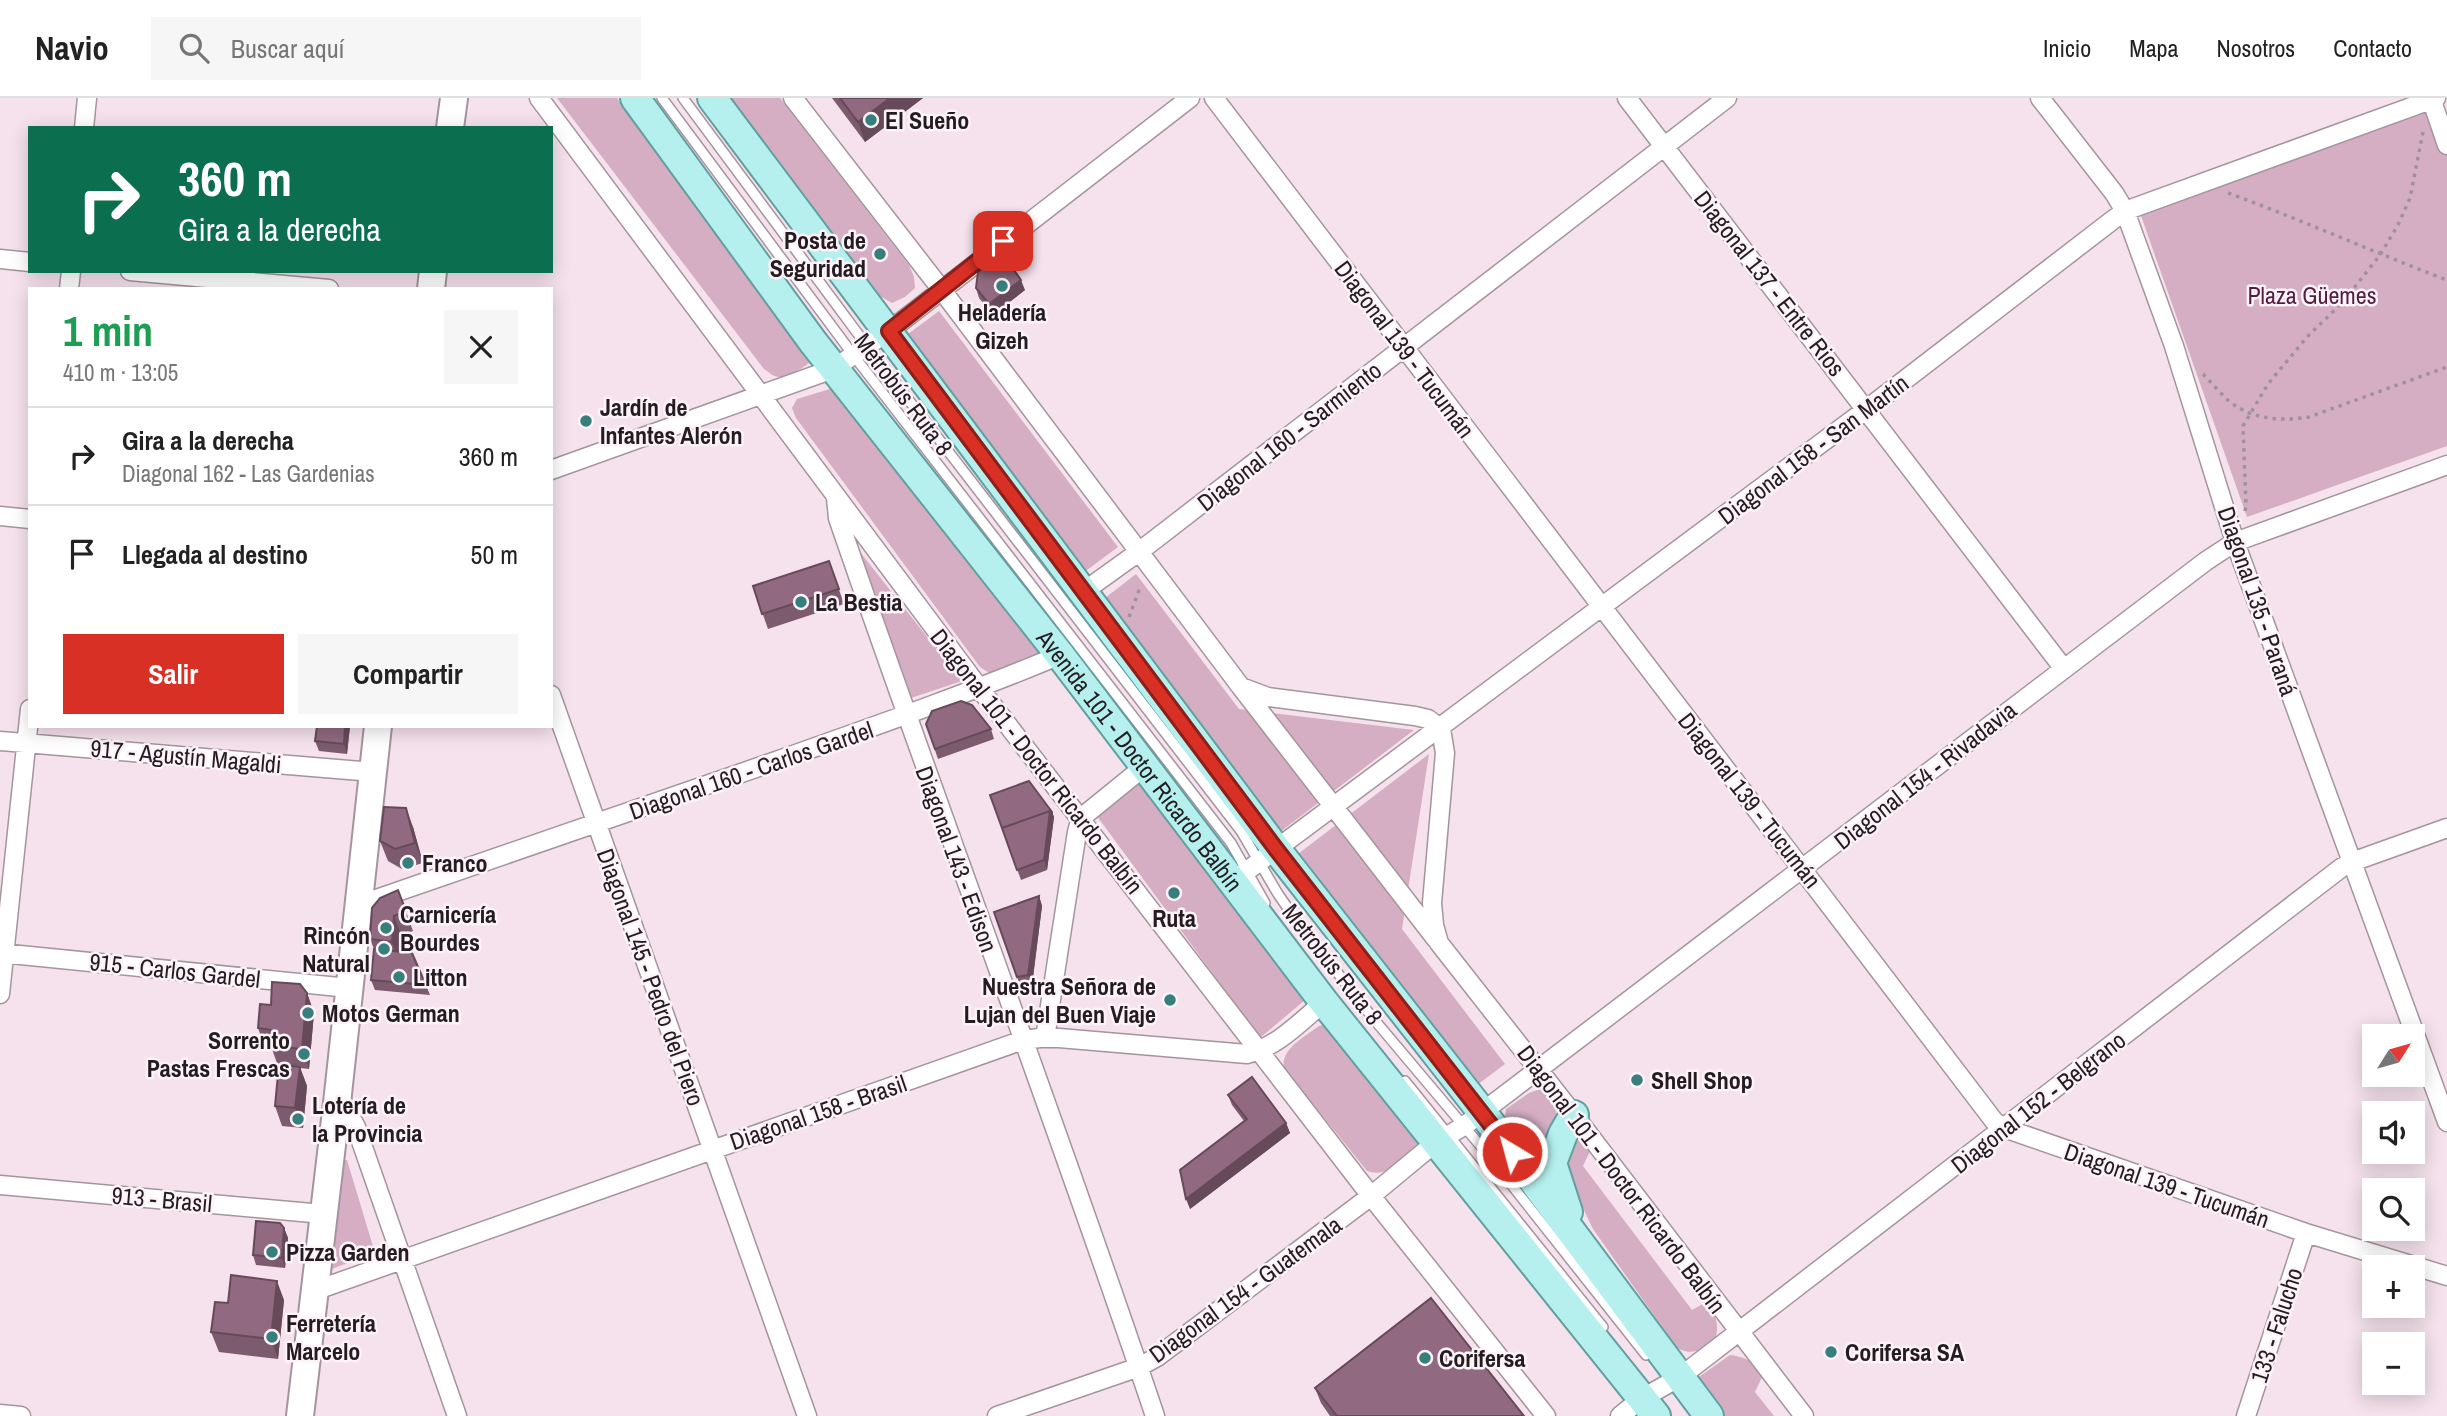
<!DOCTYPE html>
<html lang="es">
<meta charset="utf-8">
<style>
body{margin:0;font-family:"Archivo Narrow",sans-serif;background:#f6f6f6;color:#222;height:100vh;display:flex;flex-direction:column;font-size:26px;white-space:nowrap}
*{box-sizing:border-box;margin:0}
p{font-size:23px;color:#767676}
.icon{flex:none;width:38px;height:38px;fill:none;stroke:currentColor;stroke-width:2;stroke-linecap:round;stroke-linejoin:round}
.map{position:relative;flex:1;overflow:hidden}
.drawer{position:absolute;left:28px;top:189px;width:525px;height:441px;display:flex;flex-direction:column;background:#fff;border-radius:0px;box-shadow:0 4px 18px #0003}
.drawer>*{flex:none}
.top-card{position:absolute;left:28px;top:28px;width:525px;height:147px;border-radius:0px;box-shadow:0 4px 18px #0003;background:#0b6e4f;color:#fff;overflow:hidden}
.needle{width:46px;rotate:53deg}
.buttons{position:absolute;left:2362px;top:926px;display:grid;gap:14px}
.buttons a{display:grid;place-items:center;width:63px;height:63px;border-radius:0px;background:#fff;box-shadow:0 4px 18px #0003;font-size:35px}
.pin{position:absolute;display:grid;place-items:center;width:60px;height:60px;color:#fff;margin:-30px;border-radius:14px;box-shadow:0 4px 10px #0006}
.me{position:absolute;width:77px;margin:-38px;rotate:323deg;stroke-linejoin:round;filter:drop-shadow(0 0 5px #0008)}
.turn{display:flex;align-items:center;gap:24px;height:147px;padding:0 35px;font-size:32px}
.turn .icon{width:91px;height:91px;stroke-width:2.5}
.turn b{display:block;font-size:49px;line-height:60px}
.round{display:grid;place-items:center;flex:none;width:74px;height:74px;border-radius:0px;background:#f6f6f6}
.head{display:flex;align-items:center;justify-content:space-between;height:119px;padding:0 35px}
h1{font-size:42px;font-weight:700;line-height:52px;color:#1e9e55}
.action{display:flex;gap:14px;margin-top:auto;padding:14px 35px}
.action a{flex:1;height:80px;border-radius:0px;background:#d93025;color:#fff;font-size:28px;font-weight:700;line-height:80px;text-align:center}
.action a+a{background:#f6f6f6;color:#222}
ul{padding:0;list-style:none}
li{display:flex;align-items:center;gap:21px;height:98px;padding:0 35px;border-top:2px solid #e0e0e0}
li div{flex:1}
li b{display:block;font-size:26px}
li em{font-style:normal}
header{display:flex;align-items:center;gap:42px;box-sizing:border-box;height:98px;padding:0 35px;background:#fff;border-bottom:2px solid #e0e0e0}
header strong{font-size:33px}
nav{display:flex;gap:38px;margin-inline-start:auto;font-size:24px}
.search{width:490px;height:63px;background:#f6f6f6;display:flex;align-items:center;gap:18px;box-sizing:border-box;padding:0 24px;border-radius:0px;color:#767676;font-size:26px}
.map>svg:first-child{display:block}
</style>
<header>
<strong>Navio</strong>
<div class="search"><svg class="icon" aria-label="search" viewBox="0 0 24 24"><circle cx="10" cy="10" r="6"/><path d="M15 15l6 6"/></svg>Buscar aquí</div>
<nav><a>Inicio</a><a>Mapa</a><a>Nosotros</a><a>Contacto</a></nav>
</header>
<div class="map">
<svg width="2447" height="1318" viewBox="0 0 2447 1318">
<rect width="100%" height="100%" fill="#f5e2ec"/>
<!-- green -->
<path fill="#d5aec4" d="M557,0h60l193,255 2,7c-6,7 -23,16 -32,17 -7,0 -11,-5 -16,-8z
M729,0h51l129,167 5,12 1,11 -10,9 -13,6 -12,-7z
M2440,8l7,19v321l-200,71 -107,-304z
M939,213l179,236 -35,26 -179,-236z
M833,290l208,261 -4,9 -46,16 -11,-7 -184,-249 -4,-10 5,-9z
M860,454l102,129 -54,18z
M1136,476l103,135 175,21 -134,102 -175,-234z
M1429,656l-27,175 103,135 -32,24 -179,-231z
M1137,683l168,219 -45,38 -166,-226z
M1326,926l93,117 -1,7c-16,13 -30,30 -51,23l-83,-103c-4,-19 22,-32 35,-42z
M1540,991l9,4c16,26 2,24 -5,48 -3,7 -2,17 -2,24l-37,-46 1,-10 23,-16z
M1583,1038l9,11 -9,19 109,144 16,-9c7,12 11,22 8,36 -15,12 -20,20 -39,11l-84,-119 -30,-63 8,-28z
M341,1062h6l28,93 -46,17z
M1730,1257c14,2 26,6 33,20l-8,17 19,24h-50l-28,-37z"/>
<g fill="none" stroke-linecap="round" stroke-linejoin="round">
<defs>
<path id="service" d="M662,0l192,258 377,487 34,60
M683,0l184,248 374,485 37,63 16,23 78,100 112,133 162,205
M1405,983l198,246"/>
<path id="minor" d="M539,0l441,591 391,507 175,220
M793,0l148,191 300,398 27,10 147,19 13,3 13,10 4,24 -13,150 2,22 5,18 135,172 230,301
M1214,0l780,1023 10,7 302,105 141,43
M1627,0l437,571
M2040,0l74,95 11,18 49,135 61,196 212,580
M2431,0l16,47
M84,30l3,-30
M0,161l30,3
M130,173l199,18
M69,191l2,-18
M551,372l282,-101 56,-38 301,-233
M836,400l2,20c103,300 216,597 317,898
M0,418l30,3
M1083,494l57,-41 587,-453
M1241,589l195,252
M551,597l256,721
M0,643l373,31
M1232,784l635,-473 247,-190 11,-8 311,-113
M359,807c139,-47 278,-95 417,-144 96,-34 191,-67 284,-106
M0,855l349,35
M0,896l30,-285
M1045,940l32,-206 4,-14 64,-52
M338,996l18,33 101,289
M0,1087l323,29
M314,1193l709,-251 17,-2h19l188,16c30,-7 53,-32 77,-52
M0,1316l21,2
M997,1318l142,-49 18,-10 214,-161 64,-53 29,-17 600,-457 142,-108 29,-19 212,-77
M1620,1318l21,-17 39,-22 661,-509 11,-6 95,-34
M2246,1318l60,-183"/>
<path id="secondary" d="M450,30l4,-30
M431,191l2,-18
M300,1318l38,-322 40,-368"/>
<g id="primary">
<path id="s1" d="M635,0l178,244 247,313 264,347 332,414"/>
<path d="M712,0l564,751 206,263 227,304"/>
<path d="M1568,1114l-16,-49 11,-29 11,-19"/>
</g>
</defs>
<!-- service casing -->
<use href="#service" stroke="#a5949d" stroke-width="12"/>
<!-- minor casing -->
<use href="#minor" stroke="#a5949d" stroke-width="21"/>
<!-- secondary casing -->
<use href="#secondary" stroke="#a5949d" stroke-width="30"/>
<!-- primary casing -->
<use href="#primary" stroke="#629f9e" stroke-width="32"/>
<!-- path -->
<path stroke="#a09299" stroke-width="3.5" stroke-dasharray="3.5 5" stroke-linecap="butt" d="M2228,95c74,27 145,59 219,87
M2203,276c11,11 23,27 36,34 21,12 47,13 70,9l138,-50
M2245,413l1,-6 -3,-79 25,-42 39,-47 36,-35 37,-47 18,-30 12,-27 13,-66
M1129,519l12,-32"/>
<!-- service -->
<use href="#service" stroke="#fff" stroke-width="9"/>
<!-- minor -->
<use href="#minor" stroke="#fff" stroke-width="18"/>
<!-- secondary -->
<use href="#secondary" stroke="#fff" stroke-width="26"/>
<!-- primary -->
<use href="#primary" stroke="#b5f0ee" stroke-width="28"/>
</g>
<!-- wall -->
<path fill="#7d5b6f" d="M832,0h91l-58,44z
M976,190l49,2 -32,25 -14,-17z
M829,463l15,43 -76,25 -15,-43z
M926,626l65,5 3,10 -56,20z
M317,628h33l-3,28 -28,-3 -4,-10z
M990,697l62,17 2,5 -7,53 -26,10z
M413,729l10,36 -21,6 -14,-8 -8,-20z
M398,792l15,41 -12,4 -1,17 26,33 4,10 -55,-5 -4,-10 3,-31 -4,-10z
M1039,798l3,10 -10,79 -11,2 -4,-10z
M307,895l7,20 -5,56 -9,-1 7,18 -4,42 -21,-2 -7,-20 4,-40h-1l-6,-17 -7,-1 -7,-20 13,-23z
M1228,997l58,28 4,10 -100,76 54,-88 -12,-16z
M284,1130l4,10 -3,30 -29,-3 -3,-10z
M284,1202l-6,59 -59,-7 -8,-20z
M1315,1290l209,28h-194l-9,-13z"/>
<!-- shaded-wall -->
<path fill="#664a5a" d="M890,0h33l-58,44 -7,-20z
M1021,182l4,10 -32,25 -4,-11z
M345,628h5l-3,28 -3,-10z
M406,710l7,19 10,36 -8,-20z
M1050,713l2,1 2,5 -7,53 -3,-10z
M1039,798l3,10 -10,79 -4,-10z
M394,818l7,19 -2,26 -7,-19z
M307,895l7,20 -5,56 -7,-20z
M300,969l7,19 -4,42 -8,-20z
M1286,1025l4,10 -100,76 -4,-10z
M284,1130l4,10 -3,30 -3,-10z
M277,1183l7,19 -6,59 -7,-20z"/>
<!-- building -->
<path fill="#916a81" stroke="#664a5a" stroke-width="2" d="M840,0h50l-32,24z
M1003,156l18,26 -32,24 -13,-16 2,-16z
M829,463l10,28 -77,25 -9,-28z
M961,603l11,4 19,24 -56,20 -9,-25 6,-13z
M317,628h28l-1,18 -29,-3z
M1029,683l23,31v4l-2,-5 -48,17 -12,-33z
M384,709l22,1 9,35 -20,6 -15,-8z
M1050,713l-6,49 -27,10 -15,-42z
M398,792l8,21 -12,5 -2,26 -22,-3 2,-31 8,-10z
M1039,798l-11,79 -11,2 -23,-65z
M374,851l38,4 14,32 -55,-5z
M272,884l28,2 7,9 -5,56 -31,-3 1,-16 -14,-2 2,-24 11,1z
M279,966l21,3 -5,41 -20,-2z
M1252,979l34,46 -100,76 -6,-29 67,-51 -19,-24z
M256,1123l24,2 4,5 -2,30 -29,-3z
M231,1177l46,6 -6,58 -60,-7 4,-30 13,1z
M1431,1200l93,118h-187l-22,-28z"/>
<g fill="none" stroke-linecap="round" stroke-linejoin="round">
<defs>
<path id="route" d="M1003,143l-114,90 387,518 236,303"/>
</defs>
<!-- route casing -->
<use href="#route" stroke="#8d1f18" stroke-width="18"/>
<!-- route -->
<use href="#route" stroke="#d93025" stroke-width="12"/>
</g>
<!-- markers -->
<g fill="#367f7c" stroke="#fdf2f8" stroke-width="2.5">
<circle cx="871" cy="22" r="7"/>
<circle cx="880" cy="156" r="7"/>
<circle cx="1002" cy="188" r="7"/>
<circle cx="586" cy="323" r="7"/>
<circle cx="801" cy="504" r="7"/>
<circle cx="408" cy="765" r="7"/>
<circle cx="1174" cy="795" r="7"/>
<circle cx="386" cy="830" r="7"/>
<circle cx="384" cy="851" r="7"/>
<circle cx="399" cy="879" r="7"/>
<circle cx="1170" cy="902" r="7"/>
<circle cx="308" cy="915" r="7"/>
<circle cx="304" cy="956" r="7"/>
<circle cx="1637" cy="982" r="7"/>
<circle cx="298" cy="1021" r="7"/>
<circle cx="272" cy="1154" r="7"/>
<circle cx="272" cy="1239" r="7"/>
<circle cx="1831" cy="1254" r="7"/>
<circle cx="1425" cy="1260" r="7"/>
</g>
<g text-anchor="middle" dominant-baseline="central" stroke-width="5" stroke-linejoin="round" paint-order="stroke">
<!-- poi labels -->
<g font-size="24" font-weight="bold" fill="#231c20" stroke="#fdf2f8" text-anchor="start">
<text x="885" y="22">El Sueño</text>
<text x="866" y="142" text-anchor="end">Posta de<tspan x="866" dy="28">Seguridad</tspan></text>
<text x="1002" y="214" text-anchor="middle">Heladería<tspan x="1002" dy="28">Gizeh</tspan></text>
<text x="600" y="309">Jardín de<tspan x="600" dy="28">Infantes Alerón</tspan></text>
<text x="815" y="504">La Bestia</text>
<text x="422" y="765">Franco</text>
<text x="400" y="816">Carnicería<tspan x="400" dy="28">Bourdes</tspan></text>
<text x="1174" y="820" text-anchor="middle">Ruta</text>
<text x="370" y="837" text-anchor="end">Rincón<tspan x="370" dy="28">Natural</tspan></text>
<text x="413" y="879">Litton</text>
<text x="1156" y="888" text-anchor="end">Nuestra Señora de<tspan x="1156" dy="28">Lujan del Buen Viaje</tspan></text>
<text x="322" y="915">Motos German</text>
<text x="290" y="942" text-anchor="end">Sorrento<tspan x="290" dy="28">Pastas Frescas</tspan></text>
<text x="1651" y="982">Shell Shop</text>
<text x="312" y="1007">Lotería de<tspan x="312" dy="28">la Provincia</tspan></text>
<text x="286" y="1154">Pizza Garden</text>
<text x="286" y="1225">Ferretería<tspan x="286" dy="28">Marcelo</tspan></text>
<text x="1845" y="1254">Corifersa SA</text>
<text x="1439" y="1260">Corifersa</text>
</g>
<!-- street labels -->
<g font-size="24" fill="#231c20" stroke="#fdf2f8">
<text transform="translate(1770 185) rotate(52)">Diagonal 137 - Entre Rios</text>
<text transform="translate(1405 251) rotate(53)">Diagonal 139 - Tucumán</text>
<text transform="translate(904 296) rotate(53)">Metrobús Ruta 8</text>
<text transform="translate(1289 338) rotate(-38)">Diagonal 160 - Sarmiento</text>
<text transform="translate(1813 351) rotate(-37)">Diagonal 158 - San Martín</text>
<text transform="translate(2258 503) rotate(71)">Diagonal 135 - Paraná</text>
<text transform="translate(186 658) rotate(5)">917 - Agustín Magaldi</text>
<text transform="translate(1037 663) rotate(52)">Diagonal 101 - Doctor Ricardo Balbín</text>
<text stroke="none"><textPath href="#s1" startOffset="833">Avenida 101 - Doctor Ricardo Balbín</textPath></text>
<text transform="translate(751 672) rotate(-19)">Diagonal 160 - Carlos Gardel</text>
<text transform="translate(1925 677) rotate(-38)">Diagonal 154 - Rivadavia</text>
<text transform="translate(1750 702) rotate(52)">Diagonal 139 - Tucumán</text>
<text transform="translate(957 761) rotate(70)">Diagonal 143 - Edison</text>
<text transform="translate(1333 866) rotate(52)">Metrobús Ruta 8</text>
<text transform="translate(175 872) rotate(6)">915 - Carlos Gardel</text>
<text transform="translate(651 879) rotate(70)">Diagonal 145 - Pedro del Piero</text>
<text transform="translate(2038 1004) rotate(-38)">Diagonal 152 - Belgrano</text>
<text transform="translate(818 1014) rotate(-19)">Diagonal 158 - Brasil</text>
<text transform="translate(1622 1081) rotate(53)">Diagonal 101 - Doctor Ricardo Balbín</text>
<text transform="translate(2167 1087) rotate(19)">Diagonal 139 - Tucumán</text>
<text transform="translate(162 1101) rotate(5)">913 - Brasil</text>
<text transform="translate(1245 1191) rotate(-36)">Diagonal 154 - Guatemala</text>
<text transform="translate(2276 1227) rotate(-72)">133 - Falucho</text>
</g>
<!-- park labels -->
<g font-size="24" fill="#531f41" stroke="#fdf2f8">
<text x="2312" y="197">Plaza Güemes</text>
</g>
</g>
</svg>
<div class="buttons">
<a><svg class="needle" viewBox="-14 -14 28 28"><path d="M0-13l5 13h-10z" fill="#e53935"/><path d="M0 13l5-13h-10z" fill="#767676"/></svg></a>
<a><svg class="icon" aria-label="sound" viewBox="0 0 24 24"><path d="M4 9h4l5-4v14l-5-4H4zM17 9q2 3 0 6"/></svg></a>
<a><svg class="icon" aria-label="search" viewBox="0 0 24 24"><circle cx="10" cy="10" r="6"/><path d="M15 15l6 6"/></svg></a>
<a>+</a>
<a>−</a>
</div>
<div class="pin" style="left:1003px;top:143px;background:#d93025"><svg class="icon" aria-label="arrive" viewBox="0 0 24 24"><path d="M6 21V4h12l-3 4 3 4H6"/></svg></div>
<svg class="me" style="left:1512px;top:1054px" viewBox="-20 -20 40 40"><circle r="17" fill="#d93025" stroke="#fff" stroke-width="3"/><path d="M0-11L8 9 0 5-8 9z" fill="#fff"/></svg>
<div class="top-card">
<div class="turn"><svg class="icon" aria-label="right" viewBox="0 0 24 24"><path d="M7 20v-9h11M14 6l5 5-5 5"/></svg><div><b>360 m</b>Gira a la derecha</div></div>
</div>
<section class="drawer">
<div class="head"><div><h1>1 min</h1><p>410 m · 13:05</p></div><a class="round"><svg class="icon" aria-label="close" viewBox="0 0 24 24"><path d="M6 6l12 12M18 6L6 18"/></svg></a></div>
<ul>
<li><svg class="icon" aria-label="right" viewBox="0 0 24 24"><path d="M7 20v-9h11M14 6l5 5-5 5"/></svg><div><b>Gira a la derecha</b><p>Diagonal 162 - Las Gardenias</p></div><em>360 m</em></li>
<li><svg class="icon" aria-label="arrive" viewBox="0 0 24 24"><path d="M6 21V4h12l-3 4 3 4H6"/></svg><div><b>Llegada al destino</b></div><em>50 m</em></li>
</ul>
<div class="action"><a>Salir</a><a>Compartir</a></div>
</section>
</div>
